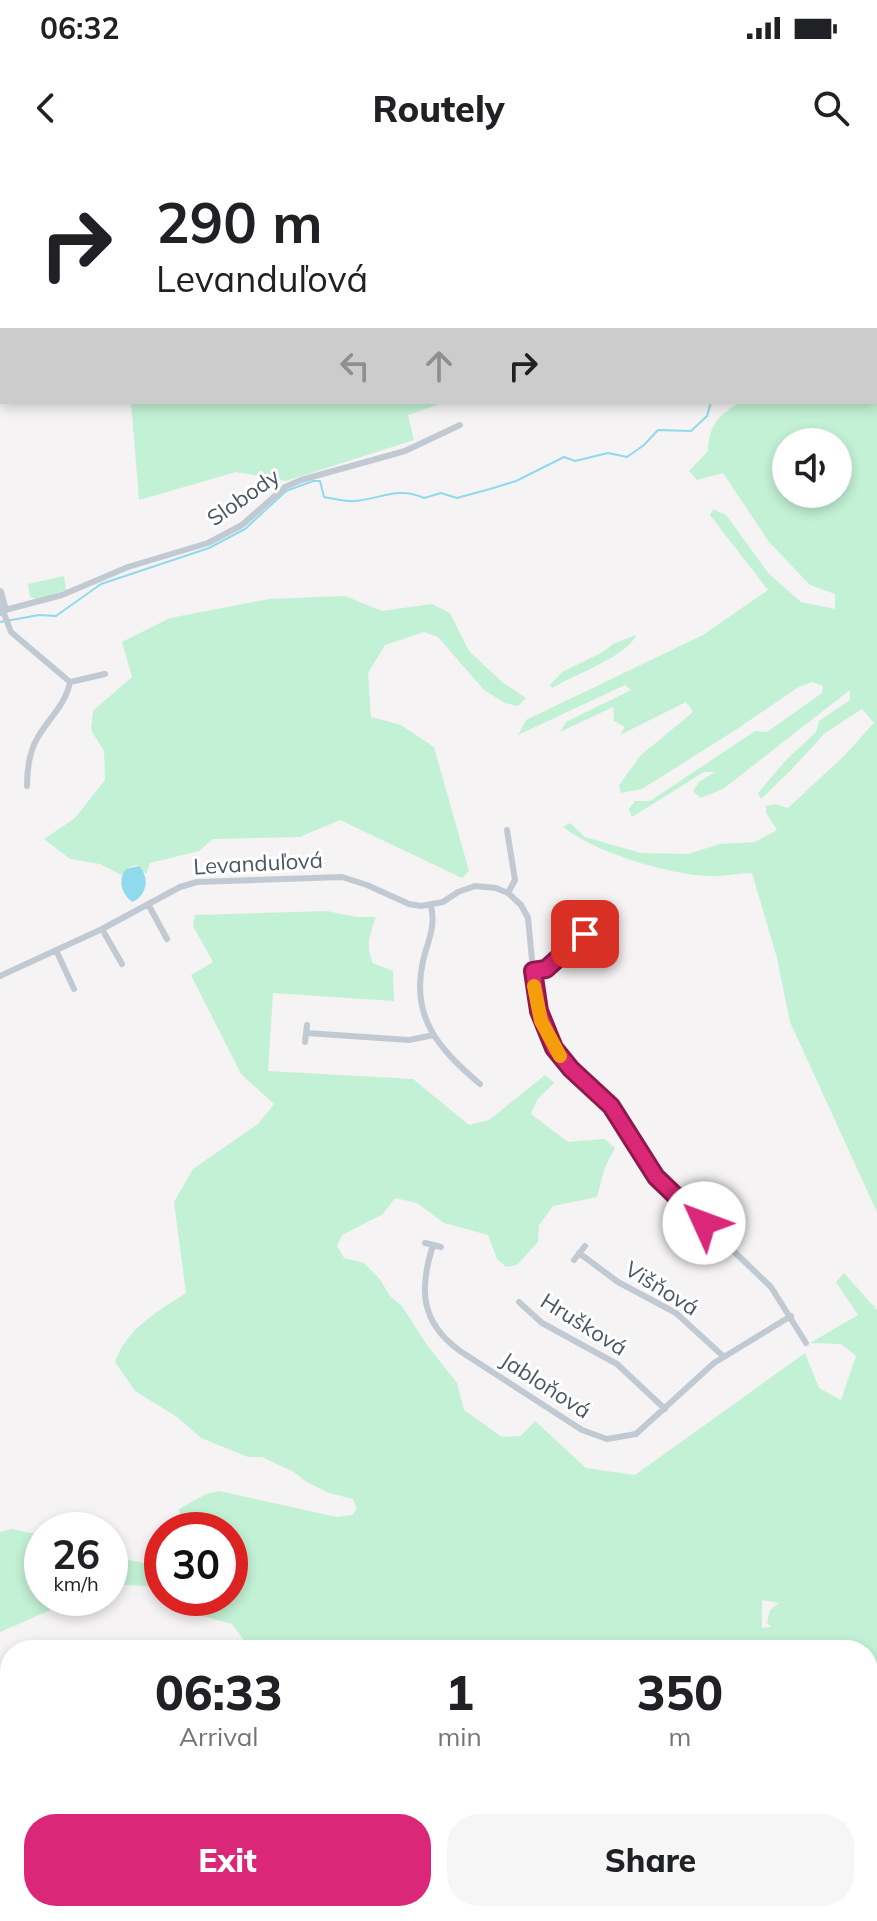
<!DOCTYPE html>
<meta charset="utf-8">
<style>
body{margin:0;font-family:Mulish,sans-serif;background:#f6f6f6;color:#202124;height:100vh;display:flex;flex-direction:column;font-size:30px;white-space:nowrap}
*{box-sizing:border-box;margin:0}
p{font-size:26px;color:#757577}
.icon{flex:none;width:44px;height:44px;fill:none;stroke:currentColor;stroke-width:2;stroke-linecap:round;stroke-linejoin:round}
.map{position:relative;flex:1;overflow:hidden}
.drawer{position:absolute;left:0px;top:1480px;width:878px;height:282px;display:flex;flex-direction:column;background:#fff;border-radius:32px 32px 0 0;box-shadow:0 4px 12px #0003}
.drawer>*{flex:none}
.top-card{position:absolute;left:0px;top:0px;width:878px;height:244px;box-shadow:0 4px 12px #0003;background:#fff;color:#202124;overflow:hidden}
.controls{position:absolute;left:772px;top:268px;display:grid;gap:16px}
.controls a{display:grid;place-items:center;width:80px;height:80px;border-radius:50%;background:#fff;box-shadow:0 4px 12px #0003;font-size:40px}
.speed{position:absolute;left:24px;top:1352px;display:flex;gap:16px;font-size:40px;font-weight:700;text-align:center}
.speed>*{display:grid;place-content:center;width:104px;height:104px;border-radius:50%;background:#fff;box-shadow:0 4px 12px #0003;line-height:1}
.speed small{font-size:20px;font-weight:400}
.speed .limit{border:12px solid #d22;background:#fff;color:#111}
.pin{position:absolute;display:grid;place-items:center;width:68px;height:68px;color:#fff;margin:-34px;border-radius:16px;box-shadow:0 4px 12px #0006}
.me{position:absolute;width:88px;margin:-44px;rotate:313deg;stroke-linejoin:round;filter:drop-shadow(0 0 6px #0008)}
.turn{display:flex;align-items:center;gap:28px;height:168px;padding:0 24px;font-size:36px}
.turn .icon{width:104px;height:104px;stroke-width:2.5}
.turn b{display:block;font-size:56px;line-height:68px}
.lanes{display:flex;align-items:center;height:76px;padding:0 24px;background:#0003;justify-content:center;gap:40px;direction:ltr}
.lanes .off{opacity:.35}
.eta{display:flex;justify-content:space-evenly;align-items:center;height:136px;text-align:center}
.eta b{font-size:48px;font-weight:800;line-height:56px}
.primary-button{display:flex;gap:16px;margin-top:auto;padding:16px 24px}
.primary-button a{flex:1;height:92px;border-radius:32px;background:#db2777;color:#fff;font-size:32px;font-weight:800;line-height:92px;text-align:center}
.primary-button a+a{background:#f6f6f6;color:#202124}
.status{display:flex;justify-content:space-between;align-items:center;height:56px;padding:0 40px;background:#fff;direction:ltr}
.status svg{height:22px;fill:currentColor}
header{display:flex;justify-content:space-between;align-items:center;height:104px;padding:0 24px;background:#fff;font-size:36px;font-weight:800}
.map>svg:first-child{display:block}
</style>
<div class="status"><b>06:32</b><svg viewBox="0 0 49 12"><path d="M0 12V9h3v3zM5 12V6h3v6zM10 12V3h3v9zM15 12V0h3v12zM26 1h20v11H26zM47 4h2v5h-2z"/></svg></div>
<header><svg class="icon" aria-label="back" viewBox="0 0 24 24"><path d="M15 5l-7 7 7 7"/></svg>Routely<svg class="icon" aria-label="search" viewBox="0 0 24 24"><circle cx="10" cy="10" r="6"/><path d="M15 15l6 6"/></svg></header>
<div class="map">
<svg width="877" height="1761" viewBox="0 0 877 1761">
<rect width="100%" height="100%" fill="#f5f3f3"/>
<!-- green -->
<path fill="#c3f1d5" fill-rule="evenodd" d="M288,0h589v1052l-87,-190 -13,-64 -25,-85c-14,0 -29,4 -43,3 -42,-2 -113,-23 -146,-49l7,-4 15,14 56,16 47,1 32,-10 35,-2 22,-12 -11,-17v-7l9,-2 13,4 57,-53 29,-32 -12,-14 -37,24 -33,36 -31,30 -3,-6 28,-33 30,-28 3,-11 31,-21v-10l-127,99 -23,9 -7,-7 6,-9 16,-10h-11l-72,45 -3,-8 6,-8h15l105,-70 12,1 55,-39 1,-7 -11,-4 -15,6 -60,41 -95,60 -21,4 -2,-8 21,-29 53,-44 -7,-10 -66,33 5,-8 -11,-6 -1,-14 -53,25 6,-10 65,-32 -6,-5 -107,50 8,-15 177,-85 65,-45 -58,-75 3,-6 13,6 43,59 32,28 34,7v-15l-25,-9 -41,-43 -46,-69 -26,7 -8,-9 19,-20c1,-26 10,-35 32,-49h136v-240h-592zM786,282h52v52h-52z
M131,242h314l-37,13 6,25 -128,41 -50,-9 -97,28z
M64,416l2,14 -29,9 -7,-2 -2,-13z
M345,436l37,15 50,-7 18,9 19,38 33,31 24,16 -8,8 -13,-3 -21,-13 -46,-53 -14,-5 -39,13 -17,28 3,44 30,8 33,22 35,124 -7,7 -122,-58 -40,17 -87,2 -14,12 -49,12 -4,11 -9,-9 -7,2 -9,8 -21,-11 -30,-5 -26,-20 31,-21 30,-38 -1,-29 -13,-21 2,-19 39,-34 -10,-35 48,-24 99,-19z
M636,475c-7,20 -64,41 -84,53l-2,-3 12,-13 41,-20 10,-8z
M327,751l29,6h20c-6,17 -11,29 -3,46l20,8 1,30 -121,-8 -5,78 145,8 56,46 20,-5 56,-45 9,8 -17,17 -6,14 37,28 36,-3 11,9 -10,19 -8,30 -44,9 -14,19 -1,17 -21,23 -11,2 -9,-8 -9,-24 -44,-12 -27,-20 -22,-5 -12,16 -41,21 -5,11 7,12 20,5 15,15 11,18 12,10 25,39 30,38 7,27 38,27 19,-1 14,-15 51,47 49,7 170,-122 14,35 22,12 15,-44 -15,-12 -31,-1 48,-28 -22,-33 8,-9 33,37v611h-378l4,-9h365v-262h-617l-19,-26 -37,-10 -2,-16h37v-68h-48l-3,-21 27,-15 13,-3 118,26 15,-2 5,-6 -4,-10 -24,-6 -24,-12 -11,-9 -32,-15h-14l-47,-19 -24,-21 -42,-26 -20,-29c12,-34 42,-50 71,-69l-12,-91 19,-33 65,-45 16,-20 -33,-30 -50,-99 22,-13 -20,-36 2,-11zM762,1440l17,3 -9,7 -3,13 4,4 -9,1z
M11,1369l31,6v63h36l-78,34v-100z
M110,1396l52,11v20l-52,-3z"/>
<!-- water -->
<path fill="#90daee" d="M139,706c11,11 8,30 -7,36 -10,-8 -15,-22 -6,-33z"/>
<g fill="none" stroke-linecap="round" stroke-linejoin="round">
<!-- stream -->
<path stroke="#90daee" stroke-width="2" d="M876,146l1,1
M0,462l39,-7 17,1 45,-32 108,-36 36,-19 41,-38 27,-10h7l4,16c10,2 21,5 31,4 25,-2 44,-15 69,-3l17,-5 16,5 33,-9 26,-8 48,-24 11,4 33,-8 19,4 17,-12 14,-15 33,1 16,-15 4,-14
M868,1661l9,-8
M828,1761l3,-9"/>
<!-- street -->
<path stroke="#c1cad2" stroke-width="6" d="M96,2l2,-2
M0,95l2,-2
M5,450l57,-15 66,-28 80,-24 34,-18 43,-38 16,-7 104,-29 55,-26
M3,451l8,21 59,50 35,-8
M27,626c0,-16 3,-36 11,-49 11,-19 28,-33 32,-55
M507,670l8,50 -7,13
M148,744l19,35
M431,746c5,21 -3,34 -8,55 -13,57 17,89 57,123
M102,769l20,35
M56,790l18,39
M533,811l13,-2 39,-35
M0,816l102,-47 78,-42 17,-5 145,-5 25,8 42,19 12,2 22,-4 15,-10 17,-6 21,2 12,5 13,12 7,13 8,83 5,20 13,27 17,21 40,37 45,71 115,110 35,56
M306,873l103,7 25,-5
M305,882l2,-17
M425,1083l16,4
M433,1085c-14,44 -13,77 27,106l122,79 25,9 29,-5 78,-71 77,-47
M579,1093l39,29 58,31 47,43
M574,1100l11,-14
M519,1142l23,21 75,41 48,45
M0,1583l10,14
M0,1677l10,-18
M0,1697l10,13
M41,1752l7,9
M158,1752l14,9
M116,1761l5,-9
M197,1761l5,-9"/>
<!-- secondary -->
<path stroke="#c1cbd6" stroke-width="8" d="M0,432l5,18 -5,2"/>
</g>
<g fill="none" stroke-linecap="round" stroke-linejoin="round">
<defs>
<path id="route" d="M585,774l-39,35 -13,2 6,40 15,37 17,21 40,37 45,71 48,46"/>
</defs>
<!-- route casing -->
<use href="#route" stroke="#8e194d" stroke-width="20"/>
<!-- route -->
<use href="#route" stroke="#db2777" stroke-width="14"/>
<!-- slow -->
<path stroke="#f59e0b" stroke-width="14" d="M534,826l7,35 19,35"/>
</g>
<g text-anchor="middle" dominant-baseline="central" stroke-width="6" stroke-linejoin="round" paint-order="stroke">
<!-- street labels -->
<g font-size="22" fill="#4a5661" stroke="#fff">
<text transform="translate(243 337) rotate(-35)">Slobody</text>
<text transform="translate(258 703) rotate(-3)">Levanduľová</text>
<text transform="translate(662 1128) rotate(32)">Višňová</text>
<text transform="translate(584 1164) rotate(32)">Hrušková</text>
<text transform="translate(546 1225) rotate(33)">Jabloňová</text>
</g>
</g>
</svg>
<div class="controls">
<a><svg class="icon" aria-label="sound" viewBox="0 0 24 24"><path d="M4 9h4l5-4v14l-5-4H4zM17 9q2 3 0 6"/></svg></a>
</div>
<div class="speed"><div>26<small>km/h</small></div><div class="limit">30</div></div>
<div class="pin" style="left:585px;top:774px;background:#d93025"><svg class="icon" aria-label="arrive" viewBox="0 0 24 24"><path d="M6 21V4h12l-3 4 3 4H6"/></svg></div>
<svg class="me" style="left:704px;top:1063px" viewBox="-20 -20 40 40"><circle r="19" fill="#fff"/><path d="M0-13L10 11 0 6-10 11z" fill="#db2777"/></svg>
<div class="top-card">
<div class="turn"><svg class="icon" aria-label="right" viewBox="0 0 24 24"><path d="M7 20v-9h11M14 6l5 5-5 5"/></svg><div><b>290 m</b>Levanduľová</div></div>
<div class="lanes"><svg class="icon off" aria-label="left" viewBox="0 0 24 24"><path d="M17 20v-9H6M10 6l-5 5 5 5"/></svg><svg class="icon off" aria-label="ahead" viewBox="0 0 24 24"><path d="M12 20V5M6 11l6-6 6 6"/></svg><svg class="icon" aria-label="right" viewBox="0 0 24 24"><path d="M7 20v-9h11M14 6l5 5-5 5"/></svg></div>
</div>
<section class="drawer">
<div class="eta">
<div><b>06:33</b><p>Arrival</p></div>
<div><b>1</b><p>min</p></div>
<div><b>350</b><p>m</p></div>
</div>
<div class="primary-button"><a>Exit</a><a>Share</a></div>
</section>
</div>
